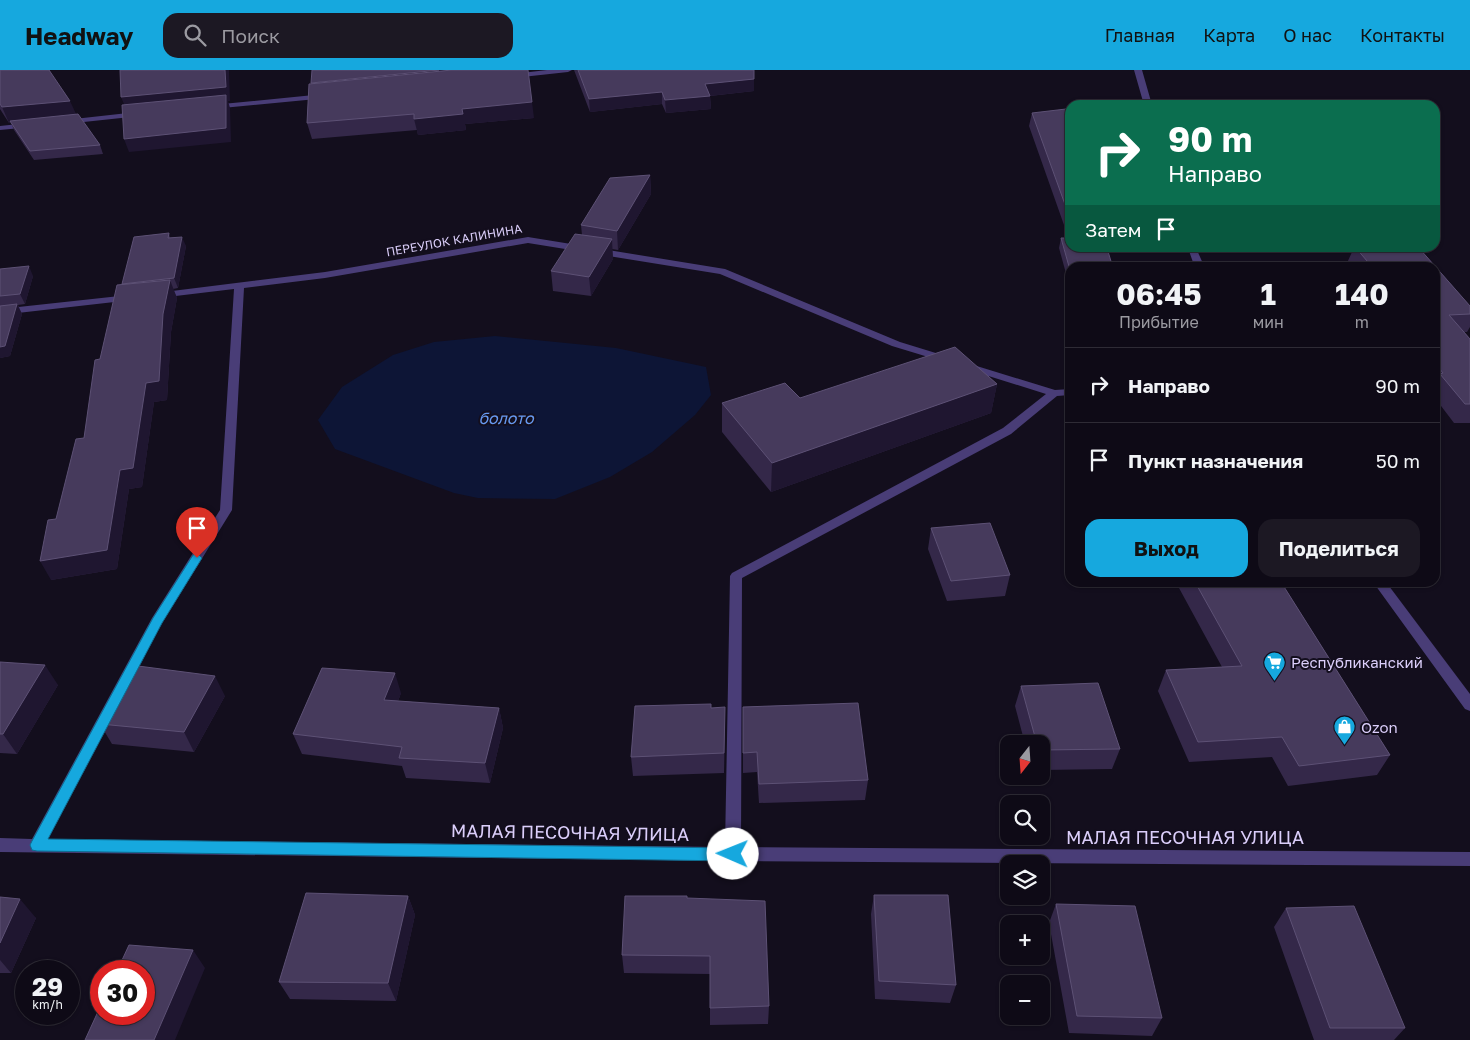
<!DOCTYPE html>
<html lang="ru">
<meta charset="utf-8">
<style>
body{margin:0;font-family:"Golos Text",sans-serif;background:#1c1823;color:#f1f3f6;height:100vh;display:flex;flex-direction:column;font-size:19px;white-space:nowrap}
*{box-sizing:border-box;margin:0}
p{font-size:16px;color:#9b9aa1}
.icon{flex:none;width:28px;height:28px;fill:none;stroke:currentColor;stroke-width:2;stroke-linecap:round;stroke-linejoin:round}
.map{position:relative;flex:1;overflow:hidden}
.details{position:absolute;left:1065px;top:192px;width:375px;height:325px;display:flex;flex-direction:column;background:#0e0a16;border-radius:15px;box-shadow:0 1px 4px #0004,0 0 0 1px #2e2b35}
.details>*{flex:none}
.guide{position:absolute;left:1065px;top:30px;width:375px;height:152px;border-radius:15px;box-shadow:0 1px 4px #0004,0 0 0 1px #2e2b35;background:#0b6e4f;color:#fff;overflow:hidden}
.needle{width:32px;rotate:197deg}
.fabs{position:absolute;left:1000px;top:665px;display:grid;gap:10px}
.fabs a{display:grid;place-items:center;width:50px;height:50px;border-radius:10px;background:#0e0a16;box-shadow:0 1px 4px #0004,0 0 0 1px #2e2b35;font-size:25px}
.speed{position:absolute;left:15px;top:890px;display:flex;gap:10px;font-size:25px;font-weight:700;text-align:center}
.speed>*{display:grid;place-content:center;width:65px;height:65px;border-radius:50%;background:#0e0a16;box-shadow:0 1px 4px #0004,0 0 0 1px #2e2b35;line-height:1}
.speed small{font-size:12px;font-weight:400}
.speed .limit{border:8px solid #d22;background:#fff;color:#111}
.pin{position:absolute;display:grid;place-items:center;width:42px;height:42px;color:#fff;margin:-51px -21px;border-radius:50% 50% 50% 0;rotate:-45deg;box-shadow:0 0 5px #0007}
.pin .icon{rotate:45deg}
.me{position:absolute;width:55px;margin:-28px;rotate:271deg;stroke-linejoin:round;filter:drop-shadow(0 0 4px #0008)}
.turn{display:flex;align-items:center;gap:18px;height:105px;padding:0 20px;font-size:22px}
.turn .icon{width:65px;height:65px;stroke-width:2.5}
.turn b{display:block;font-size:35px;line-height:42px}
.then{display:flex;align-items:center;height:48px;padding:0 20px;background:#0003;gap:10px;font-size:19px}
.eta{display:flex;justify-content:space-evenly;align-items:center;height:85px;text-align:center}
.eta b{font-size:30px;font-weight:700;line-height:35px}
.button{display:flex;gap:10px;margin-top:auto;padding:10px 20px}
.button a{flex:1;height:58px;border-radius:15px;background:#16a8de;color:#111;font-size:20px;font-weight:700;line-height:58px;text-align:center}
.button a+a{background:#1c1823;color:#f1f3f6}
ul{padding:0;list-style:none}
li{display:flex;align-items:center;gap:15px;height:75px;padding:0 20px;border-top:1px solid #2e2b35}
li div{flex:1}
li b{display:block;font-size:19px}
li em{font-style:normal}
header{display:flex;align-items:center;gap:30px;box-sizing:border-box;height:70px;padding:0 25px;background:#16a8de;color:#111}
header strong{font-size:24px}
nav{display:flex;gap:28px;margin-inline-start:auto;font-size:18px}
.search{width:350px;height:45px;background:#1c1823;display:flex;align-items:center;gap:12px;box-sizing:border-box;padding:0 18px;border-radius:15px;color:#9b9aa1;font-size:19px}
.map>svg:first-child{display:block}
</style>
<header>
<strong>Headway</strong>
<div class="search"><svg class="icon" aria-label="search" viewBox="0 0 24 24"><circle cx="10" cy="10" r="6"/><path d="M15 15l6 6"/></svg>Поиск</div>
<nav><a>Главная</a><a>Карта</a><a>О нас</a><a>Контакты</a></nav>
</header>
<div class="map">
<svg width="1470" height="970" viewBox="0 0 1470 970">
<rect width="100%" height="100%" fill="#130e1d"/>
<!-- water -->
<path fill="#0d1536" d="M495,266l121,12 90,19 5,28 -16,20 -43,37 -42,25 -55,22 -77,-1 -24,-5 -119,-44 -17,-29 24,-33 51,-32 41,-13z"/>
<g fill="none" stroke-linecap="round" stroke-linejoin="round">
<!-- minor -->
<path fill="#493d77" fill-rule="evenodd" d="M547,0h25l-4,2 -55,6 -4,-2 4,-2z
M324,24l4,2 -1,2 -115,11 -4,-2 4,-2z
M137,42l4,2 -1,2 -75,8 -4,-2 4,-2z
M28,53l4,2 -1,2 -31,3v-4z
M528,167l197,32 175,73 52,16 1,2 -5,3 -56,-17 -172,-72 -192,-31 -203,35 -81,10 -12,222 -70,113 -114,216 677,8 5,-271 2,-3 271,-145 43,-34 -83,-26 -1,-2 1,-2 4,-1 88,27 15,-1v6l-13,1 -46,38 -269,144 -1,269 729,5v14l-737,-5 -733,-9v-14l32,1 120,-221 68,-108 14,-221 -75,9 -5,-3 2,-2 169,-21z
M129,225l5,3 -2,2 -132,15v-6z"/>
<!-- tertiary -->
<path fill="#493d77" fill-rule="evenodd" d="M1134,0h8l10,35h-8z
M1188,178h8l9,20h-10z
M1373,512h13l84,112v17l-5,-2z"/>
</g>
<!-- wall -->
<path fill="#342849" d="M0,0l76,45 24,30 3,9 -69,6 -20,-30 -3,-7h-2l-9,-14z
M574,0h180v21l-44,5 1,13 -45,4 -4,-9 -72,8z
M309,14l225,34 -69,6 1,6 -48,5 -1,-5 -105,9 -5,-16z
M1032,43l38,1v111h-6l-35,-99z
M650,105l1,19 -33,56 -6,-1 1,10 -22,37 -38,-5 -2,-20 31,-36 -1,-10z
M169,163l1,5 16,8 -8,42 -5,1 4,9 -6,34 -4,68 -13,2 -12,85 -13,2 -12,80 -66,11 5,-61 28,-81 16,-79 22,-74v-1z
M1061,168l9,30v20l-11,-40z
M1348,178h71l51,58v21l-3,5h-3l6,7v84h-16l-19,-25v-130h-85l-3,-5 5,-11z
M0,199l33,7 -8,28 -7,1 4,9 -12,42 -10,2z
M997,314l-6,29 -220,79 -49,-60v-29z
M931,458l79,47 -5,21 -58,5 -19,-52z
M1181,512h100l109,173 -13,20 -89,11 -16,-29 -83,5 -31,-71 8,-21 56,-3 -43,-79z
M0,592l58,23 -41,69 -17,-1z
M1021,616l99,63 -8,20 -71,1v-26h-16l-10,-38z
M401,623l-3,8 101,7 4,20 -13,55 -84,-5 -4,-12 -100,-12 -9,-20z
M225,626l-31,56 -82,-8 -12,-20z
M743,637l125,73 -3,20 -106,3 -2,-31 -14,1z
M711,638l14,19 -1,46 -91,3 -2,-19z
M874,825l82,90 -6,18 -75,-4 -4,-85z
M408,826l7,19 -19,86 -106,-2 -11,-17z
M0,827l36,21 -25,55h-11z
M688,828l81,108 -1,18 -58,1v-51l-86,-1 -2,-18z
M1056,834l106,114 -10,18 -83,-3 -20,-110z
M1286,838l119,120 -11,12h-80l-40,-113z"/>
<!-- shaded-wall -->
<path fill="#1f1630" d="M225,0h4v2l1,29h-2l2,7 1,34 -102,10 -5,-13 3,-28 -6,-14z
M439,0h89l-215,22 -2,-9z
M754,9v12l-45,5h1l1,13 -45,4 -1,-13 40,-16z
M662,22v12l-72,8 -1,-13z
M70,31l7,15 -68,7 -7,-16z
M532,32l2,16 -69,6 1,6 -48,5 -4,-16 48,-10z
M650,105l1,19 -33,56 -1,-19z
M182,167l4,9 -8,42 -4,-10z
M612,169l1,20 -22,37 -2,-19z
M29,196l4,10 -8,28 -5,-10z
M170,210l7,18 -6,34 -4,68 -13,2 -12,85 -13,2 -12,80 -66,11 -11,-19 80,-91 26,-87 17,-69z
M17,234l5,10 -12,42 -10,2v-11z
M997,314l-6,29 -220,79 1,-29z
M45,595l13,20 -41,69 -14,-20z
M395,603l6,20 -10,27 -7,-20z
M215,606l10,20 -31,56 -10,-20z
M725,637v20l-1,46v-20z
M499,638l4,20 -13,55 -5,-20z
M408,826l7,19 -19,86 -8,-18z
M20,829l16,19 -25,55 -11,-13v-17z
M193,880l12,18 -30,72h-21z"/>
<!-- building -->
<path fill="#463a5c" stroke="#5d5175" d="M0,0h49l21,31 -68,6 -2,-3z
M120,0h105l1,17 -105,10z
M312,0h127l-128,13z
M452,0h76l4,32 -70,7 1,5 -49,5v-5l-107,9 2,-39z
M578,0h176v9l-49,5 5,12 -45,4 -3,-8 -73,7z
M226,25v33l-102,11 -2,-34z
M1066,39l4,5v96h-3l-35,-97z
M78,44l22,31 -70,6 -20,-30z
M650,105l-33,56 -36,-6 29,-47z
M169,163l-1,5 14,-1 -8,41 -52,6 12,-47z
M575,164l37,5 -23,38 -38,-6z
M1061,168h9v10h37l6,20h-43v2z
M1356,178h63l51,58v8l-21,1 21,24v65h-5l-25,-30 3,-1 -8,-10v-95h-62z
M29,196l-9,28 -20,2v-27z
M170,210l-7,34 -4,67 -13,2 -13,85 -13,2 -13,80 -67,11 8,-41 8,-1 20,-80 8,-1 11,-78 5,-1 17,-74z
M17,234l-12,42 -5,1v-41z
M955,277l42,37 -225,79 -50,-60 63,-20 15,15z
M990,453l20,52 -59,6 -20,-53z
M1195,512h86l109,173 -91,11 -17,-29 -84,5 -32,-72 76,-4z
M0,592l45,3 -42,69h-3z
M138,596l77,10 -31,56 -84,-8z
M322,598l73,5 -11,27 115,8 -14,55 -86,-5 3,-11 -109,-13z
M1098,613l22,66 -79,1v-6h-4l-16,-58z
M858,633l10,77 -109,4 -2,-32 -14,1v-46z
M711,634v4l14,-1 -1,46 -93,4 4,-51z
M306,823l102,3 -20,87 -109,-1z
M874,825h74l8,90 -77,-4z
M625,826h62v2l78,3 4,105 -59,2v-52l-88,-1z
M0,827l20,2 -20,44z
M1056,834l79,2 27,112 -85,-2z
M1354,836l51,122h-75l-44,-120z
M129,875l64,5 -39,90h-69l16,-35v9h43v-43h-27z"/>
<!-- route -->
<path fill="#16a8de" stroke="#0e6d90" d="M197,483l5,5 -40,65 -114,216 685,9 5,2 2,4 -2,5 -5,2 -696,-10 -5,-1 -2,-5 2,-4 121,-223 40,-63z"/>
<!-- icons -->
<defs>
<symbol id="supermarket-pin" viewBox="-11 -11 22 30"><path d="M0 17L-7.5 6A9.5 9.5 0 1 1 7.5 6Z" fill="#16a8de" stroke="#130e1d"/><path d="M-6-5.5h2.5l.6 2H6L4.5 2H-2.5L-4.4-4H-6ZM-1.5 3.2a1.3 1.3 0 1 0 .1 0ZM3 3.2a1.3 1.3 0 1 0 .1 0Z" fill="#fff"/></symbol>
<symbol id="shop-pin" viewBox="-11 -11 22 30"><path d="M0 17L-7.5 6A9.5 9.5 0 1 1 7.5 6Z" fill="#16a8de" stroke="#130e1d"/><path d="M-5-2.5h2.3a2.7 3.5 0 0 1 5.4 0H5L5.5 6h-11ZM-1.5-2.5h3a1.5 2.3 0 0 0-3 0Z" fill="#fff"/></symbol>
</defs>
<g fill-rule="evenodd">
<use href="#supermarket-pin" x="1262" y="580" width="25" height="34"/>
<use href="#shop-pin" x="1332" y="644" width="25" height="34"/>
</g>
<g text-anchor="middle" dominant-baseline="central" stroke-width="4" stroke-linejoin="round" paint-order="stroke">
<!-- far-street labels -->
<g font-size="12" fill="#dbcefa" stroke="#130e1d">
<text transform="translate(454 170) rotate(-10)">ПЕРЕУЛОК КАЛИНИНА</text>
</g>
<!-- poi labels -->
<g font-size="15" fill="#dbcefa" stroke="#130e1d" text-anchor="start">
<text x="1291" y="592">Республиканский</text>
<text x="1361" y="657">Ozon</text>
</g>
<!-- water labels -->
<g font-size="16" font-style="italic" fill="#6799f0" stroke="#130e1d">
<text x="506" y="348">болото</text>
</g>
<!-- near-street labels -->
<g font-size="18" fill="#dbcefa" stroke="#130e1d">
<text transform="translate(570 762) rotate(1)">МАЛАЯ ПЕСОЧНАЯ УЛИЦА</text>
<text x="1185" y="767">МАЛАЯ ПЕСОЧНАЯ УЛИЦА</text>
</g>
</g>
</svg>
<div class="fabs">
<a><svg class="needle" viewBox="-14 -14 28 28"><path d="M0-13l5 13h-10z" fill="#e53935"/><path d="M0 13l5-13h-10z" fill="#9b9aa1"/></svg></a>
<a><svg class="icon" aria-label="search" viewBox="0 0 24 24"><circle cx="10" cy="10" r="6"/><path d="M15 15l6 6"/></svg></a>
<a><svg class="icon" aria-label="layers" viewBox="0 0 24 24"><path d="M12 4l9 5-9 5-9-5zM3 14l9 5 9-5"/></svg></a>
<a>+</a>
<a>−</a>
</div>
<div class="speed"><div>29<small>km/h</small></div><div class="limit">30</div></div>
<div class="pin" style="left:197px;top:488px;background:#d93025"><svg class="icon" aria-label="arrive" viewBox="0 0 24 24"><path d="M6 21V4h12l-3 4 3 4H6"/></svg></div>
<svg class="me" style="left:733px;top:784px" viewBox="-20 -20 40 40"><circle r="19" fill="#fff"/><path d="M0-13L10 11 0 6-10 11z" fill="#16a8de"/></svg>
<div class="guide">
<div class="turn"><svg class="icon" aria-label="right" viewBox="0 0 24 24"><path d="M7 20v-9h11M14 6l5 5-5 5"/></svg><div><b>90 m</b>Направо</div></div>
<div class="then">Затем<svg class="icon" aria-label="arrive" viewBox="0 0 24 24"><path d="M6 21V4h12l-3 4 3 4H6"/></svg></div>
</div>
<section class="details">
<div class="eta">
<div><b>06:45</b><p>Прибытие</p></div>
<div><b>1</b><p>мин</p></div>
<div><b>140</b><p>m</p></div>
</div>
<ul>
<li><svg class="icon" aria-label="right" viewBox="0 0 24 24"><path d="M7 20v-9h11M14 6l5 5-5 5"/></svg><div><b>Направо</b></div><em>90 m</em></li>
<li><svg class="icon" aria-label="arrive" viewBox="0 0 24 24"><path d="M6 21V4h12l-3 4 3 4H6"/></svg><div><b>Пункт назначения</b></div><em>50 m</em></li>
</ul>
<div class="button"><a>Выход</a><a>Поделиться</a></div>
</section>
</div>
